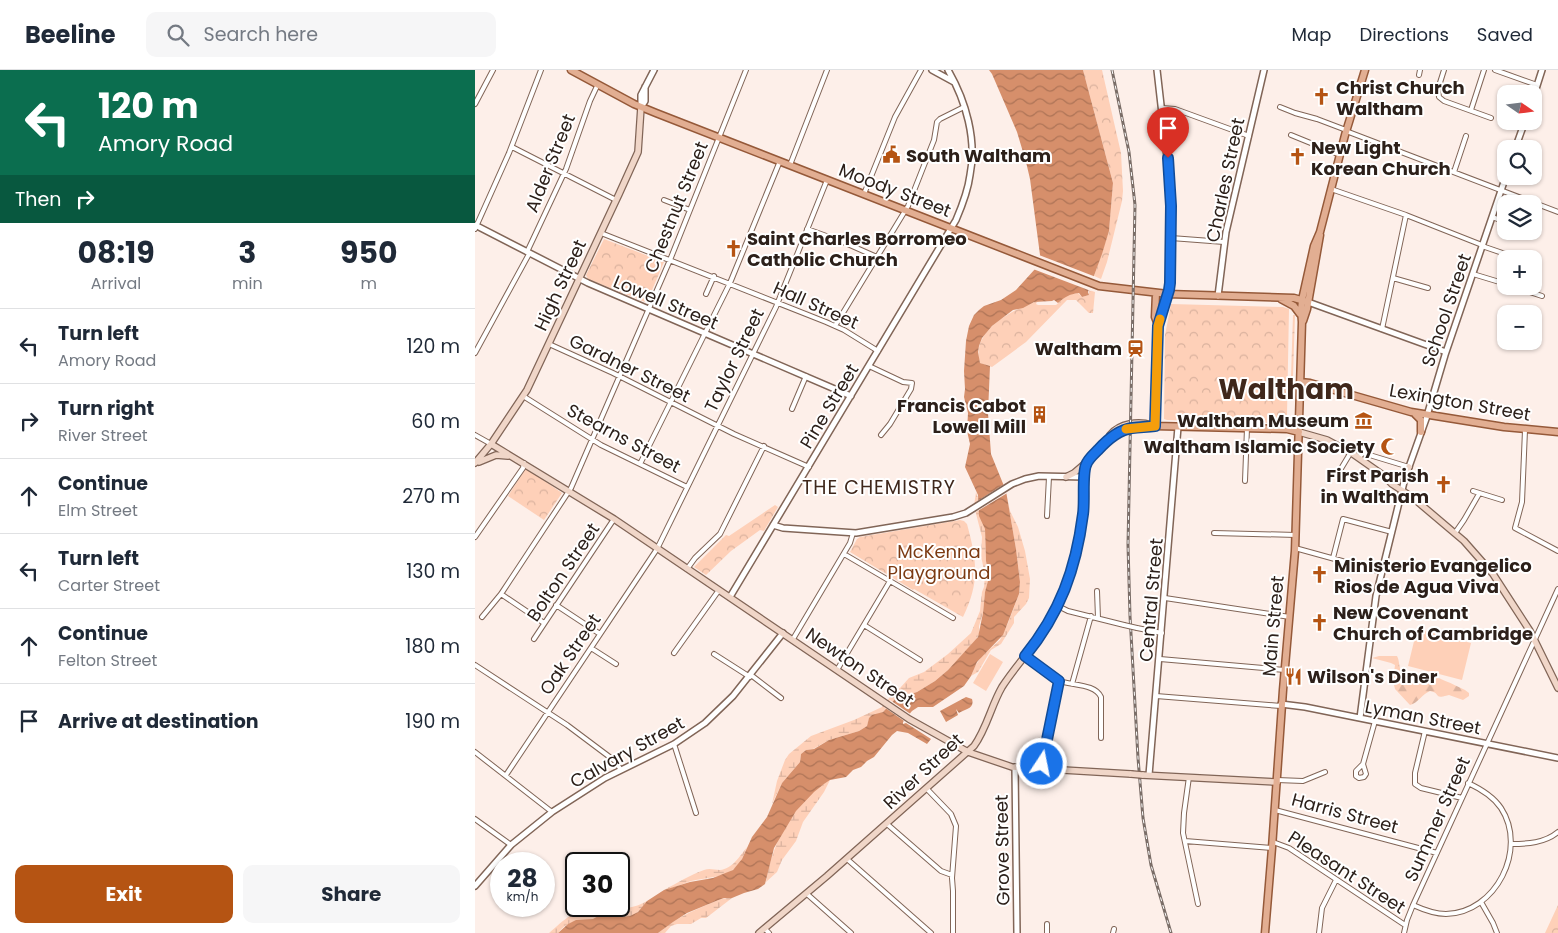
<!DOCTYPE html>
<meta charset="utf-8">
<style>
body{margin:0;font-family:Poppins,sans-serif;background:#f6f6f7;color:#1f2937;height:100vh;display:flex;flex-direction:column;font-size:19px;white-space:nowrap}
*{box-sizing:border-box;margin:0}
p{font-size:16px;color:#747a83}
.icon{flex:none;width:28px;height:28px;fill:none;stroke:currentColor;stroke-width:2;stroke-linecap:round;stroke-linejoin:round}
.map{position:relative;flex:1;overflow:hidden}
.details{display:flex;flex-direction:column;background:#fff;width:475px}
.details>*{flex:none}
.banner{background:#0b6e4f;color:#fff;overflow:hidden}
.needle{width:32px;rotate:104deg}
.buttons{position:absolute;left:1022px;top:15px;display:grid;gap:10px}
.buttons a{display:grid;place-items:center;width:45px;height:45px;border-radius:10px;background:#fff;box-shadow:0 1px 4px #0004;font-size:25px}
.speed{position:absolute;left:15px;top:782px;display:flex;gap:10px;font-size:25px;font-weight:700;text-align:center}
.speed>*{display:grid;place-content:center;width:65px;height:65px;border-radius:50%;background:#fff;box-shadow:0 1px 4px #0004;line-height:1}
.speed small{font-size:12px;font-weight:400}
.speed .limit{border:2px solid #111;border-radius:8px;background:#fff;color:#111}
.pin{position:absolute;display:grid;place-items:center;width:42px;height:42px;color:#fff;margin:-51px -21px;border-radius:50% 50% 50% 0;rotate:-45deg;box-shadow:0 0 5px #0007}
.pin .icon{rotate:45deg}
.me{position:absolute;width:55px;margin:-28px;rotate:11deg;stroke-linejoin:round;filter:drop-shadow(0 0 4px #0008)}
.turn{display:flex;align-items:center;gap:18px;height:105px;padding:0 15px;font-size:22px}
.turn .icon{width:65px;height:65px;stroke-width:2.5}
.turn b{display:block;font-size:35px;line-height:42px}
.then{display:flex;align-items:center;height:48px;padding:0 15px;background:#0003;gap:10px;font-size:19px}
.eta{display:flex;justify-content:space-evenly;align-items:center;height:85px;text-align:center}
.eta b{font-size:30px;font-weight:700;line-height:35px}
.primary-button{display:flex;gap:10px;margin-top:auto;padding:10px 15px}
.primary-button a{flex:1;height:58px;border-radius:10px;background:#b55413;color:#fff;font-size:20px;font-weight:700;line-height:58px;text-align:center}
.primary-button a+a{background:#f6f6f7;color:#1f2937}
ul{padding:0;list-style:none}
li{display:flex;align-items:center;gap:15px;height:75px;padding:0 15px;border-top:1px solid #e0e1e3}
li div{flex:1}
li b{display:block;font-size:19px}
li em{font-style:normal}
header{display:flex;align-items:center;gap:30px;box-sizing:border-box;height:70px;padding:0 25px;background:#fff;border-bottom:1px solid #e0e1e3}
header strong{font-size:24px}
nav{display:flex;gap:28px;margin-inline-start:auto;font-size:18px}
.search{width:350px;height:45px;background:#f6f6f7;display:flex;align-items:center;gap:12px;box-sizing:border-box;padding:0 18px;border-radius:10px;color:#747a83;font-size:19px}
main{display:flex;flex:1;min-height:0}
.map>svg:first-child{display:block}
</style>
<header>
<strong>Beeline</strong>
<div class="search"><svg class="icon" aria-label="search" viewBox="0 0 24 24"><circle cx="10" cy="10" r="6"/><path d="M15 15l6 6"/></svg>Search here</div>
<nav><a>Map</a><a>Directions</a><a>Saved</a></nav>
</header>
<main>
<section class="details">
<div class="banner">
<div class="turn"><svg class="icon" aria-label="left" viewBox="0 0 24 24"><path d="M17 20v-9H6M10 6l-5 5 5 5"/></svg><div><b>120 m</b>Amory Road</div></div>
<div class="then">Then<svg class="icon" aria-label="right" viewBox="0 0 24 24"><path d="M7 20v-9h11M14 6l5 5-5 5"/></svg></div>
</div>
<div class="eta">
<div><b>08:19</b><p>Arrival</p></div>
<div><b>3</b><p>min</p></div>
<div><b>950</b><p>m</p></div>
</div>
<ul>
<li><svg class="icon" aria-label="left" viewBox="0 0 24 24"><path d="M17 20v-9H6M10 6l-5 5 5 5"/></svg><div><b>Turn left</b><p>Amory Road</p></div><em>120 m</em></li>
<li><svg class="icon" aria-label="right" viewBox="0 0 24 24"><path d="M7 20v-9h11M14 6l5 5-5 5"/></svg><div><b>Turn right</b><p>River Street</p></div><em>60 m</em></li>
<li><svg class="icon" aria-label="ahead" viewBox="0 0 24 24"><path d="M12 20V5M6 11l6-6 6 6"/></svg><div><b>Continue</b><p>Elm Street</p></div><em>270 m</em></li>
<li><svg class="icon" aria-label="left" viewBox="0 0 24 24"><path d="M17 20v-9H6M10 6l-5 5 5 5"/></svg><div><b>Turn left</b><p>Carter Street</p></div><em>130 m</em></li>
<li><svg class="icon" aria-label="ahead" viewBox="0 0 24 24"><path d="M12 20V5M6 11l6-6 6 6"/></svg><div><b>Continue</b><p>Felton Street</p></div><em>180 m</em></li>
<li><svg class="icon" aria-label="arrive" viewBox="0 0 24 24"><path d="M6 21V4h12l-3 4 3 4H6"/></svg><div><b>Arrive at destination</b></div><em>190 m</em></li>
</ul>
<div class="primary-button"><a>Exit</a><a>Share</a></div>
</section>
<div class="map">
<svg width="1083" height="863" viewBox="0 0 1083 863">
<defs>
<pattern id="forest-firs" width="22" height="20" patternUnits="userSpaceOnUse" patternTransform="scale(1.25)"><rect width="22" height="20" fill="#fed0b8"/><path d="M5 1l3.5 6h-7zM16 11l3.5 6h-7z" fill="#dab29e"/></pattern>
<pattern id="wetland-marsh" width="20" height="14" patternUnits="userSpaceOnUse" patternTransform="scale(1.25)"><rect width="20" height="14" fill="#fed0b8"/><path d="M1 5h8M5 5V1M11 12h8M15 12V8" fill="none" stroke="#dab29e"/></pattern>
<pattern id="park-crowns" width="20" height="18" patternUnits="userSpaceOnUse" patternTransform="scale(1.25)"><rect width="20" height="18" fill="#fed0b8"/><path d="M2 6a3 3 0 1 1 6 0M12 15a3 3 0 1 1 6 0" fill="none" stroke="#dab29e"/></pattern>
<pattern id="water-waves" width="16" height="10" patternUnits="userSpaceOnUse" patternTransform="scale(1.25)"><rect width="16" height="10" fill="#d68f6b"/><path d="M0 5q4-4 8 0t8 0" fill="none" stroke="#ae7457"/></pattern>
</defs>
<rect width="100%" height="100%" fill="#fdefe9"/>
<!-- green -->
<path fill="#fed0b8" d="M942,559l54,14 -9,37 -54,-14z
M515,584l13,8 -17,29 -13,-8z"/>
<!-- forest -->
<path fill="url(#forest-firs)" d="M904,586h18c3,5 1,11 5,15 4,5 16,2 23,3 13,3 28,10 40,16l4,3v3l-6,4 -14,-5c-17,5 -7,-2 -19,-4 -8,3 -12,12 -20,14l-15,-16 -2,-8 2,-16 -4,-2 -19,-5z"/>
<!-- wetland -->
<path fill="url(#wetland-marsh)" d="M501,422l2,6 1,13 6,18 1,32 3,16 -4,16 -2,20 -4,13v8l-3,6 -28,30 -13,11 -18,11 -22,7 -12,13 -14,7 -2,7 -8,5 -30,9 -16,9 -7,1 -5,4 -1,8 -18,21 -10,21 5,-23 8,-21 4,-6 22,-18 43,-16 28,-13 12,-15 6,-4 9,-10 15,-6 24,-18 23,-21 9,-22 2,-19 2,-5 1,-12 -4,-19 1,-19 -8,-31z
M532,427l3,14 8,16 7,24 5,28 -1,19 -3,6 -12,13v6l-13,21 -10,6 -13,22 -7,4 4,-10 7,-10 18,-16 8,-17 11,-29 1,-12 -4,-33z
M355,710l-6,12 -21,30 -7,19 -14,19 -5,12 -11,10c7,-41 27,-80 64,-102z
M272,777c-11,33 -29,28 -56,34 -9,3 -18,7 -27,9 13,-7 26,-15 40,-20 6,-2 10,0 16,0 12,-1 20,-14 27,-23z
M252,828h5l-26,20h-5l-10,6h-14l-6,2 -6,7h-7c13,-11 27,-19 44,-26 8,-3 16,-8 25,-9z
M172,831c-6,9 -14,18 -26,16 -4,-1 -7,-3 -12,-2 -5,0 -10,3 -15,4 -15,3 -25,0 -36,14h-9c14,-12 28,-26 48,-27 21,-1 29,7 50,-5z"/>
<!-- park -->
<path fill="url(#park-crowns)" d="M608,0h19l19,83 2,38 -1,10 -15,61 -6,17 -7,-3 15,-45 4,-48z
M129,169l60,23 -17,40h-2l-57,-23 -2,-4z
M614,220l6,2 -2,21h-4l-13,-13h-9l-41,42 -34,25 -12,-4c-10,-31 31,-52 54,-61h3l-1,2 2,1h18l11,-10 11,-2 4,4 7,-2z
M696,234l112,3 6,2 -2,106 -2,5 -6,3 -112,-3 -3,-1 1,-84z
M818,245h2l-2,61h-2z
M51,398l36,25 -18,27 -36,-24z
M300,435l3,2 -14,24 -4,-1 -29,21 -25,24 -12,-8 32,-32 3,1z
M485,450l4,1 3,3c10,37 13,58 -4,93l-49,-28 -1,1 -63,-38 7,-13 3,-2z
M1083,835v28h-13z"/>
<!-- water -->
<path fill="url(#water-waves)" d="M514,0h94l30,113 -4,48 -7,23 -14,38 1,3 -7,2 -3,-4c-10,1 -14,4 -21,10l-4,-3 -2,1 -18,1 -11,6 -10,2 -21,16 -10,12 -3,8 -1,6 2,11 10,3 -2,47 3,41 15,37 10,58 4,33 -1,12 -16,41 -26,27 -6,14 -7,10 -31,21h-15l-6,4 -9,11v2l3,-1 25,16 -4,5 -19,-11 -11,-2 -5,4 -18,22 -7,4 -6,6 -8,3 -7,7 -16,3 -6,4 -10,8 -18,19 -22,37 -9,36 -7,5 -14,4 -12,5h-8l-8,3 -29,12 -14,9 -15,11h-100l10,-9 8,-4 17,-1 7,-4h13l10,2 7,-1 8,-4 9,-11 17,-11 26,-8 23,-4 20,-8 9,-11 10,-22 15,-20 15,-34 18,-21 1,-8 5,-4 8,-1 15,-9 30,-9 8,-5 2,-8 3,-3 11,-3 12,-13 22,-7 18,-11 13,-11 30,-33 5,-24 2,-21 4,-15 -3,-16 -1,-32 -6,-13 -1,-21 -13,-28 5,-23 -3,-13 1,-18 -4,-16 1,-8 -1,-18 2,-30 3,-15 5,-11 5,-5 5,-4 17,-6 15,-10 19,-21 5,-14 -10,-76 -4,-17 -9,-30 -25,-58z
M491,627l6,2c3,10 -7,10 -13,14l-3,-4 2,6 -12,7 -6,-11z"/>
<!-- pier -->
<path fill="#fdefe9" d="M564,185l57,22 -5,14 -58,-22z
M531,413l3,9 -33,20v-10z
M415,630l22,15 -5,8 -23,-16z"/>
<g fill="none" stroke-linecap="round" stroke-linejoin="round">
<defs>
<path id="minor" d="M969,0l-6,19 1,8 5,4 47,17
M1020,0l42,15
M944,5l1,-5
M0,34l18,-34
M805,37l15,6 22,6 29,11
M687,38l13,1 74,27
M996,40l13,-40
M871,61l212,81
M816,65l49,20
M37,77l104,53
M315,95l37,-95
M979,102l12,-36
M856,119l75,26 76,30
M389,124l31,-77 26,-47
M189,130l26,10
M1017,147l14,5
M0,159l34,-76 32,-83
M332,159l36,13 34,15
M126,163l225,89 18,8 34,21
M696,168l53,4
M1007,176l38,13
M52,182l39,-83 24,-68 8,-17
M998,204l33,10
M918,208l35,10
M1037,216l30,10
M231,224l8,-18
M360,256l73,-120 26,-66 3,-18 3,-3 24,-12
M907,259l24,-114
M74,274l64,29 121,61 75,33
M0,283l54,-99
M394,296l34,16 9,1 -1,6 -21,35 -9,11
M48,326l78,49 86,42
M317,339l14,-33
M1050,360l-3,72 -7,26 43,23
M0,365l16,9
M884,387l4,-4 46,14
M165,394l90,-181 50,-122
M864,402l12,-20
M770,411l2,-53
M998,421l29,9
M572,446l2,-39
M739,463l82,2
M980,463l9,-13 15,-26
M0,467l48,-69 1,-5
M820,478l87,24
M369,484l109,64
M858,488l10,-39 49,13
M212,499l8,-11 25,-24 44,-88
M622,521l1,27
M26,524l43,29
M690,528l125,19
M81,535l44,29
M583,536l10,5 56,14
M7,547l19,-23 70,-106 99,-228 76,-190
M389,555l56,35
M662,558l25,5
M59,569l80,-120
M318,569l57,-96 3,-10
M116,578l25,16
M199,583l45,-63
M239,584l36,23
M550,586c9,8 21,19 32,24 13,6 38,3 44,17v41
M685,589l125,11
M0,595l92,60 48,36 6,9
M362,600l53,-89
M276,605l30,23
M597,614l19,-68
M681,626l125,10
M950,661l-10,42v11l6,4 41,10
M199,674l22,69
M0,682l77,60
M888,694l12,-43
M888,694l3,10 -2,3 -5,1 -3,-2v-5z
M566,699l17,-88
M31,705l151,-226 119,-242 51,-127
M714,707l-5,36 -1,20 15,71
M802,710l26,1 22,-9
M452,719l24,25 5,12 -4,52 1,13v42
M800,740l162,43
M0,749l36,26
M412,754l54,47 11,4
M710,771l87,7
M798,772l16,6 116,77
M1036,774c16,0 34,-1 47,-12
M372,789l84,74
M332,824l44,39
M1006,832l12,21 4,10
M938,835c11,5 22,9 33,9 50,-1 82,-65 55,-106 -8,-12 -20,-19 -33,-25
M290,859l4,4
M572,863v-9
M638,863l1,-4
M844,863l3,-25 14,-28
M929,863l3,-13 6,-15 145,-316"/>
<path id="tertiary" d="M457,0l22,12
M682,0l14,123 -1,90 -2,11
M1059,25l8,-25
M166,37v-12l13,-25
M166,37l4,-6v-14
M1040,79l10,-28
M0,155l113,58 263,113
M743,226l8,-64 38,-162
M833,232l138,50
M298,455l10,3 73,5 97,-16 13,-4 46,-29 13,-5 14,-3 46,1
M255,527l226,-377c6,-14 12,-29 14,-45 7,-35 -4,-74 -22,-105
M806,634l24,3 253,51
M885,648l16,-122 29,-118 21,-59 19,-64 61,-179
M540,697l2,166
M674,705l29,-348
M0,816l36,-41 41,-33 53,-34 69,-34 31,-21 28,-27 50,-63"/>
<path id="secondary" d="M824,362l28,8 26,14 30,21 9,9 20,13 52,44 29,33 37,57 28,57
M635,365c10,-12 28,-14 42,-10
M16,374l123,75 295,200 59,33 44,15 119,7
M4,392l17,-7 12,1
M0,393l16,-19 36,-54 92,-196 19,-42 3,-45
M910,406c10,4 18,1 24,-9
M591,407l8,-4 14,-12
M667,705l135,7
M284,863l68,-57 147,-130c13,-18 17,-40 28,-59 12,-19 28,-36 41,-54 33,-49 40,-106 42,-164 3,-14 29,-37 42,-40 9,-3 19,-1 28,-3"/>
<path id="primary" d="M96,0l63,34 22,9 443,173 69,8 126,4 14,4
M681,223l-1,24 3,8
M693,224l-10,31 -3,101 132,3 12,3
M806,229l13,7 6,8
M828,251l4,-12 13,-74
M825,312l10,1 101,29 93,15 54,5
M940,344l6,6v12
M790,863l7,-85 11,-158 12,-139 7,-229 -1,-12 1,-10 12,-54 6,-14 25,-97 20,-65"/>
</defs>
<!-- minor casing -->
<use href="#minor" stroke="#816557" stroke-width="6"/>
<!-- tertiary casing -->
<use href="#tertiary" stroke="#816557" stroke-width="8"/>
<!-- secondary casing -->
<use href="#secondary" stroke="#816557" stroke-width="8"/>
<!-- primary casing -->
<use href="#primary" stroke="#955939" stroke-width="9"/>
<!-- minor -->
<use href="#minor" stroke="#fff" stroke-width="4"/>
<!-- tertiary -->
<use href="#tertiary" stroke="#fff" stroke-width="5"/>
<!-- secondary -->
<use href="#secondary" stroke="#f0d6c8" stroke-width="5.5"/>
<!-- primary -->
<use href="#primary" stroke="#e2ae92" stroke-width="6"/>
<defs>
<path id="rail" d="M637,0l17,82 6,53 -7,340 2,71 8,142 5,60 8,47 20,68"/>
</defs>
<!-- rail casing -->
<use href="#rail" stroke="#7a6d67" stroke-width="3"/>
<!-- rail -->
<use href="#rail" stroke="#fff" stroke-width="1" stroke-dasharray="4" stroke-linecap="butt"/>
<defs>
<path id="minor-bridge" d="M649,555l13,3"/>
<path id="secondary-bridge" d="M656,704l11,1"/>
</defs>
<!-- minor-bridge casing -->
<use href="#minor-bridge" stroke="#816557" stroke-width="6" stroke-linecap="butt"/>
<!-- secondary-bridge casing -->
<use href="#secondary-bridge" stroke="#816557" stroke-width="8" stroke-linecap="butt"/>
<!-- minor-bridge -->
<use href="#minor-bridge" stroke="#fff" stroke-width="4"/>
<!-- secondary-bridge -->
<use href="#secondary-bridge" stroke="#f0d6c8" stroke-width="5.5"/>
</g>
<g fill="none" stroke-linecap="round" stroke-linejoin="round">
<defs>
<path id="route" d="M567,694l17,-83 -34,-25c35,-43 51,-87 58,-142 2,-13 -1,-39 3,-49 2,-6 8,-11 12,-15 9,-10 20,-20 34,-22 8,-1 15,-1 23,-2l3,-100 11,-36 1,-7 1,-77 -3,-48"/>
</defs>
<!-- route casing -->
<use href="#route" stroke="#114b97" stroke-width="12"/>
<!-- route -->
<use href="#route" stroke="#1a73e8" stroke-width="9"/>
<!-- slow -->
<path stroke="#f59e0b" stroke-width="9" d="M651,359l29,-3 3,-100 2,-7"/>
</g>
<!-- icons -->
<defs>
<symbol id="church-bare" viewBox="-9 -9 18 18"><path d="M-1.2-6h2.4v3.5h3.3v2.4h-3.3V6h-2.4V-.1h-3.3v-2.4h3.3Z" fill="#b55413" stroke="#fff" stroke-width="2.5" paint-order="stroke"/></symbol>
<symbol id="civic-bare" viewBox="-9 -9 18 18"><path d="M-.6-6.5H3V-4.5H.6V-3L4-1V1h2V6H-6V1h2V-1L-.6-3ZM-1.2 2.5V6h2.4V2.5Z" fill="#b55413" stroke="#fff" stroke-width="2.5" paint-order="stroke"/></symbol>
<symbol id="station-bare" viewBox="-9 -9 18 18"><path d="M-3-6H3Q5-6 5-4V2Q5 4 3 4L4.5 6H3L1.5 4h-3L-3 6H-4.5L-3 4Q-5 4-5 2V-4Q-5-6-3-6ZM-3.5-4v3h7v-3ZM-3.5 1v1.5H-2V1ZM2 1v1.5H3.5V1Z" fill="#b55413" stroke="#fff" stroke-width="2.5" paint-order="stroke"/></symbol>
<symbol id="building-bare" viewBox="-9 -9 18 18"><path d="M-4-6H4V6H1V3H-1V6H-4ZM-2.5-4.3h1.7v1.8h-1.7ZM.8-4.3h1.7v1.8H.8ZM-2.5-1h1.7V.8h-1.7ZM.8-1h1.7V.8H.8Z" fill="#b55413" stroke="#fff" stroke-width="2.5" paint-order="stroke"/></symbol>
<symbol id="museum-bare" viewBox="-9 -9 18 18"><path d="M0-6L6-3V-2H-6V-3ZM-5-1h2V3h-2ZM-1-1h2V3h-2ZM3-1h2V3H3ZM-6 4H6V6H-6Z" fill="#b55413" stroke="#fff" stroke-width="2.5" paint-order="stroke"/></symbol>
<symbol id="mosque-bare" viewBox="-9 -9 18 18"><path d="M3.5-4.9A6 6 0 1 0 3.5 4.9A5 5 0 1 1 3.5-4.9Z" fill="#b55413" stroke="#fff" stroke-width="2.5" paint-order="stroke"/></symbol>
<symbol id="restaurant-bare" viewBox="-9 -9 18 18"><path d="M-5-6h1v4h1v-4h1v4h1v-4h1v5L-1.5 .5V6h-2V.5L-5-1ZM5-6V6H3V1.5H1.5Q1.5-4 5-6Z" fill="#b55413" stroke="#fff" stroke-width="2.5" paint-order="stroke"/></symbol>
</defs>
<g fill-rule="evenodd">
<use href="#church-bare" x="834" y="14" width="25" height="25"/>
<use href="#civic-bare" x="404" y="72" width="25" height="25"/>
<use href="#church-bare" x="810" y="74" width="25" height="25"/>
<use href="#church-bare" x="246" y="166" width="25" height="25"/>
<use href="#station-bare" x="648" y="266" width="25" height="25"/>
<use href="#building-bare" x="552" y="332" width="25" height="25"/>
<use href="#museum-bare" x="876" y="338" width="25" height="25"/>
<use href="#mosque-bare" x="902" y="364" width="25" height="25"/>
<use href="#church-bare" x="956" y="402" width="25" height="25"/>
<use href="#church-bare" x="832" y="492" width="25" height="25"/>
<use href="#church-bare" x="832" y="540" width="25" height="25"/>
<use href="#restaurant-bare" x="806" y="594" width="25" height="25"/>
</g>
<g text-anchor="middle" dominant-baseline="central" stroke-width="4" stroke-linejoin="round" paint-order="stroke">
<!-- poi labels -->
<g font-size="18" font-weight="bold" fill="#2c201a" stroke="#fff" text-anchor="start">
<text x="861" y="17">Christ Church<tspan x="861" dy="21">Waltham</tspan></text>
<text x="836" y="77">New Light<tspan x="836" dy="21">Korean Church</tspan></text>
<text x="431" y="85">South Waltham</text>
<text x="272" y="168">Saint Charles Borromeo<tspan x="272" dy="21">Catholic Church</tspan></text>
<text x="647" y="278" text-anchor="end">Waltham</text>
<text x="551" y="335" text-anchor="end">Francis Cabot<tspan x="551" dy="21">Lowell Mill</tspan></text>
<text x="874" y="350" text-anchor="end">Waltham Museum</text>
<text x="900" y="376" text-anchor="end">Waltham Islamic Society</text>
<text x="954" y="405" text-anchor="end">First Parish<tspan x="954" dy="21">in Waltham</tspan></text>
<text x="859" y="495">Ministerio Evangelico<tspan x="859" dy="21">Rios de Agua Viva</tspan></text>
<text x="858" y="542">New Covenant<tspan x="858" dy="21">Church of Cambridge</tspan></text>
<text x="832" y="606">Wilson's Diner</text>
</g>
<!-- street labels -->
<g font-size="18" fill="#2c201a" stroke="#fff">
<text transform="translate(75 93) rotate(-68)">Alder Street</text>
<text transform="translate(750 110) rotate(-78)">Charles Street</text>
<text transform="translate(420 120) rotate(21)">Moody Street</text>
<text transform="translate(201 137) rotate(-68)">Chestnut Street</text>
<text transform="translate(85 215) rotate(-65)">High Street</text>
<text transform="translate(191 232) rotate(23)">Lowell Street</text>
<text transform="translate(341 235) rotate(24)">Hall Street</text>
<text transform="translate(971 240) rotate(-71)">School Street</text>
<text transform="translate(259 290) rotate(-64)">Taylor Street</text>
<text transform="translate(155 298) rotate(26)">Gardner Street</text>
<text transform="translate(985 332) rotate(10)">Lexington Street</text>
<text transform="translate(354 336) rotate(-59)">Pine Street</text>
<text transform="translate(149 368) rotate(28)">Stearns Street</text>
<text transform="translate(88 502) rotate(-56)">Bolton Street</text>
<text transform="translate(676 530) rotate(-85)">Central Street</text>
<text transform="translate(798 556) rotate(-85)">Main Street</text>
<text transform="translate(95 584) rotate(-56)">Oak Street</text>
<text transform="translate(385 597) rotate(34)">Newton Street</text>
<text transform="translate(948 647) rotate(11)">Lyman Street</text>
<text transform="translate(152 682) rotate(-29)">Calvary Street</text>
<text transform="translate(448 701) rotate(-43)">River Street</text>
<text transform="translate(870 743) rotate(15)">Harris Street</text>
<text transform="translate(962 749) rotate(-66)">Summer Street</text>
<text transform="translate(527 780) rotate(-91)">Grove Street</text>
<text transform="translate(872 802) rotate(33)">Pleasant Street</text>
</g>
<!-- park labels -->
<g font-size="18" fill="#7c3a12" stroke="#fff">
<text x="464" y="481">McKenna<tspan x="464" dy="21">Playground</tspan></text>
</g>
<!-- neighbourhood labels -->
<g font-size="19" letter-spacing="1" fill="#3f271b" stroke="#fff">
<text x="404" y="417">THE CHEMISTRY</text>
</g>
<!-- town labels -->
<g font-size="28" font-weight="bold" fill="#3f271b" stroke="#fff">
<text x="811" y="319">Waltham</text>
</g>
</g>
</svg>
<div class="buttons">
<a><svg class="needle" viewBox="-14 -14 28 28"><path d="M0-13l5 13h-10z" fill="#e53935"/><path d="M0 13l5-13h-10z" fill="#747a83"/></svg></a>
<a><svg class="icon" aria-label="search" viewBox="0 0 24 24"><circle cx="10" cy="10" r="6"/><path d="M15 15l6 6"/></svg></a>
<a><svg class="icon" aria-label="layers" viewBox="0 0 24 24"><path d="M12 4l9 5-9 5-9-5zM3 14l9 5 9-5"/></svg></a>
<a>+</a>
<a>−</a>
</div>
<div class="speed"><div>28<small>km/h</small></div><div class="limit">30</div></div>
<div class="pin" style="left:693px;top:88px;background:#d93025"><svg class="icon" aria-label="arrive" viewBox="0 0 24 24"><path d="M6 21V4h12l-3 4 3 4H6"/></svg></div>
<svg class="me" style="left:567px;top:694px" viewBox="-20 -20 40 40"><circle r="17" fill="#1a73e8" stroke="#fff" stroke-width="3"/><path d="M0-11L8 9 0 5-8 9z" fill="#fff"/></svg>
</div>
</main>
